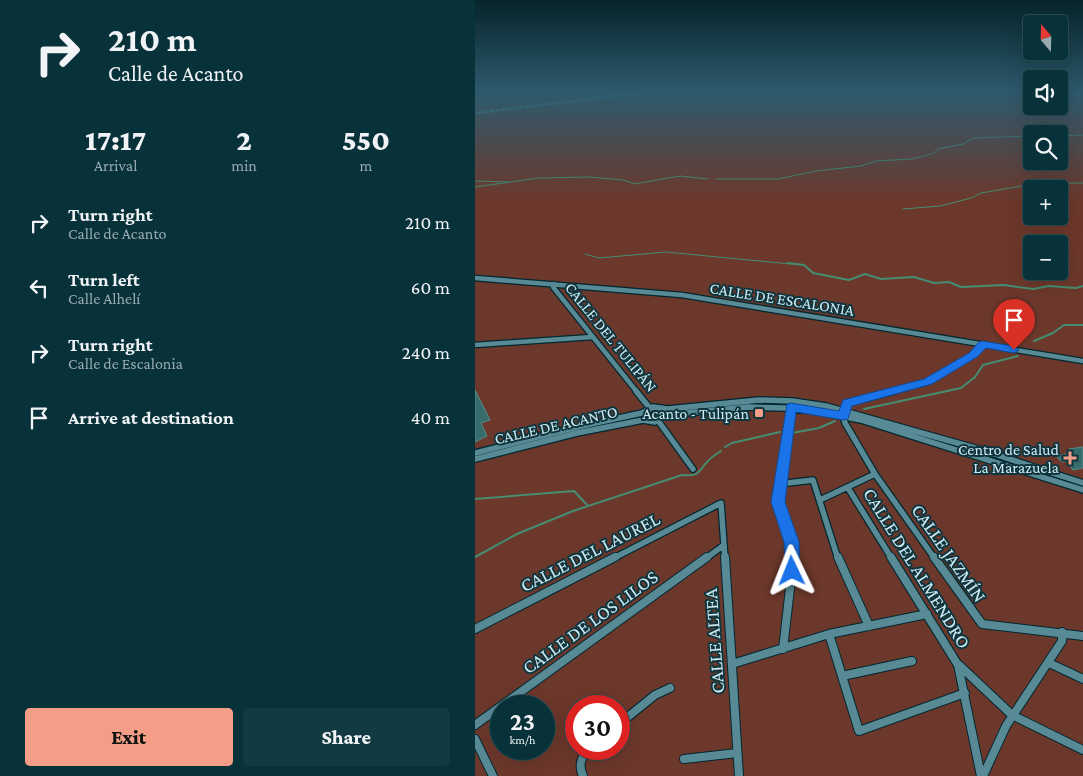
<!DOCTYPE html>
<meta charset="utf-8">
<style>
body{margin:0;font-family:"Crimson Pro",serif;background:#113a42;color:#f1f3f6;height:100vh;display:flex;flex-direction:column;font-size:19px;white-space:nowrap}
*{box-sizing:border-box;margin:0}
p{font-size:16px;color:#98aaaf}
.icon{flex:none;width:28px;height:28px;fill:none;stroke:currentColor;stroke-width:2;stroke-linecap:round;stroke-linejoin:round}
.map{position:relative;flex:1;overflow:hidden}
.drawer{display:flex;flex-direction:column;background:#08323a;width:475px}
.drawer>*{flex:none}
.top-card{background:#08323a;color:#f1f3f6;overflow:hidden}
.needle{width:32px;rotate:341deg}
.fabs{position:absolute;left:548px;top:15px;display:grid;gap:10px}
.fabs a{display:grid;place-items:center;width:45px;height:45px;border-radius:5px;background:#08323a;box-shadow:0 5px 20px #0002,0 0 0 1px #294d54;font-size:25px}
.speed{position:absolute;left:15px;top:695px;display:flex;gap:10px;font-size:25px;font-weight:700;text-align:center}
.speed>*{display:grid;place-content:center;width:65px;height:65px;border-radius:50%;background:#08323a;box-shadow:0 5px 20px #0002,0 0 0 1px #294d54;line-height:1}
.speed small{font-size:12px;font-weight:400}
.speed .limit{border:8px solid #d22;background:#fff;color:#111}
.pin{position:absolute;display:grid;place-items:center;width:42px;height:42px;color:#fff;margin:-51px -21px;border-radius:50% 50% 50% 0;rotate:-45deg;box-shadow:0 0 5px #0007}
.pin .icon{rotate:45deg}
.me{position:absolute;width:55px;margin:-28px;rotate:358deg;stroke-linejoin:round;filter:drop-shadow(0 0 4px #0008)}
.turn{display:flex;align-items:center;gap:18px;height:105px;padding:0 25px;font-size:22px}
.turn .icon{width:65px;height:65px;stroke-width:2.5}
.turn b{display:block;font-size:35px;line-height:42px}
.eta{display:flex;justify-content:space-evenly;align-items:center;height:85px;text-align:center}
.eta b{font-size:30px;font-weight:800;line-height:35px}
.cta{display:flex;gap:10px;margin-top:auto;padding:10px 25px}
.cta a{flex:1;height:58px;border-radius:5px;background:#f49e87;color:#111;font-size:20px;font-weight:800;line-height:58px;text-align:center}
.cta a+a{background:#113a42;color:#f1f3f6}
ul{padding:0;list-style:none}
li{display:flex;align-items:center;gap:15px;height:65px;padding:0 25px}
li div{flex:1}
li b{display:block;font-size:19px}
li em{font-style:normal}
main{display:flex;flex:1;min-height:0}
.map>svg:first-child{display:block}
</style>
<main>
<section class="drawer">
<div class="top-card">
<div class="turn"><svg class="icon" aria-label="right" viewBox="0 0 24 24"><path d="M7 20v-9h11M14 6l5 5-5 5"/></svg><div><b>210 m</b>Calle de Acanto</div></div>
</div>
<div class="eta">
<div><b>17:17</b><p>Arrival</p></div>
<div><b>2</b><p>min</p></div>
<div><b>550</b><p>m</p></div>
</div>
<ul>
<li><svg class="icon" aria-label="right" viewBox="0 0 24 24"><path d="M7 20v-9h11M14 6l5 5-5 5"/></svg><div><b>Turn right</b><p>Calle de Acanto</p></div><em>210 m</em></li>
<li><svg class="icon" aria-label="left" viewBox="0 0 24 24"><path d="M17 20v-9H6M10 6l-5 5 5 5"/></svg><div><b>Turn left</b><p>Calle Alhelí</p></div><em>60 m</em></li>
<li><svg class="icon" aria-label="right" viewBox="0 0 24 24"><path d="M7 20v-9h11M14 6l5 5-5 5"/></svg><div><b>Turn right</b><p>Calle de Escalonia</p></div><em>240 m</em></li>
<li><svg class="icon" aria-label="arrive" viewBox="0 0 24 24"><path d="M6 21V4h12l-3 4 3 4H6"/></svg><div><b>Arrive at destination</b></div><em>40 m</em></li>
</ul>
<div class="cta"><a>Exit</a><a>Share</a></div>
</section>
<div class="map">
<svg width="608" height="776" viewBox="0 0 608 776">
<rect width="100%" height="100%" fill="#0a424d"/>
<!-- green -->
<path fill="#6c382b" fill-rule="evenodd" d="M0,92h556v14h28v-14h24v684h-608zM556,134h28v27h-28zM556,189h28v27h-28zM556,244h28v27h-28zM26,706h43v43h-43zM101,706h43v43h-43z"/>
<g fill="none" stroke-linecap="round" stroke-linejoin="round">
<!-- stream-far1 -->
<path stroke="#458d71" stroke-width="1" d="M584,136l24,-1
M241,179h62l38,-8 45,-5 15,-5 36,-2 22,-6 4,-4 25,-5 10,-6 58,-2
M0,181l34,1
M0,187l64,-9 49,-1 36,3 10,4 46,-8 28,3
M428,209l37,-3 31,-8 10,-5 58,-10h44
M110,254l14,4 67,-6 135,13"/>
<!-- stream -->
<path stroke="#458d71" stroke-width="2" d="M313,263l16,2 9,8 36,7 16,-6 16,5 33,-2 20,6 15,-1 12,5 43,-2 29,4 16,-3 27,2 7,-2
M559,341l19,-8 11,-8h19
M389,409l97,-21 14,-11 8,-12 35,-9
M317,433l27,-5 16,-7
M250,447l7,-4 48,-11
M0,499l99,-8 14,15
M0,557l42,-23 56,-23 109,-36c18,2 16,-4 26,-14 3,-4 9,-7 13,-10"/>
</g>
<!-- building -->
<path fill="#376c6c" stroke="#568c8c" d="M0,390l15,30 -9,3 6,13 -12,6z
M608,447v21l-10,2 -6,-9 -5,1 -6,-6 16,-3 -3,-4z"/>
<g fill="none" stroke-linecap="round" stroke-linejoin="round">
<defs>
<path id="street-far2" d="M0,278l207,17 401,66
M79,284l-1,3 84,105
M0,345l117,-8
M414,392l39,-10 45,-27 9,-10"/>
<path id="street-far1" d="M161,391l13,16
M419,391l-47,12 -4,13 2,7 30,51 60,85
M316,406l-13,96 13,40 1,17
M167,413l11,-6 15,2 91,-9 33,1 34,5 156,44 101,33
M191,415l82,-8 37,1 37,4 39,8 222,70
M168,420l12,2 11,-7
M184,422l34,47
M0,453l102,-26 65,-14
M0,459l102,-26 66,-13
M304,484l34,-4 25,79
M373,488l44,71
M345,500l55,-26
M137,559l109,-56 4,56
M230,559l19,-14"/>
<path id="street" d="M250,557l14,219
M363,557l31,69
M416,557l67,108 23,111
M459,557l48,67 101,12
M0,629l140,-72
M354,634l30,97 106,-38
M308,649l9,-78v-14
M574,663l34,16
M257,664l97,-30 98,-20
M484,665l53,50 71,35
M367,676l70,-15
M144,724l36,-29 15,-7
M0,725l232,-168
M0,739l18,37
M209,759l53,-6
M108,776c-5,-11 -2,-19 6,-27
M508,776l23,-50 56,-85v-9"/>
</defs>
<!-- street-far2 casing -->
<use href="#street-far2" stroke="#00272f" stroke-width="7"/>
<!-- street-far1 casing -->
<use href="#street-far1" stroke="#00272f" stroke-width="8"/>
<!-- street casing -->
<use href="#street" stroke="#00272f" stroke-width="10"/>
<!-- street-far2 -->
<use href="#street-far2" stroke="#588a96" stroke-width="4.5"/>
<!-- street-far1 -->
<use href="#street-far1" stroke="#588a96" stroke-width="5.5"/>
<!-- street -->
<use href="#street" stroke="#588a96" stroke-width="8"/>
<defs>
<path id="rail" d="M0,113l175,-21"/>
</defs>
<!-- rail casing -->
<use href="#rail" stroke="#759ca5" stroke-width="2.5"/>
<!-- rail -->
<use href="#rail" stroke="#0f363f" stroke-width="1" stroke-dasharray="3" stroke-linecap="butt"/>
</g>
<!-- sky -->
<linearGradient id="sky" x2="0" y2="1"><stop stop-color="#06242a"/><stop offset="0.46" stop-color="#2d5a6d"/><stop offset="1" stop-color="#2d5a6d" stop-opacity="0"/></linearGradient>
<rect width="608" height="201" fill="url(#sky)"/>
<!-- route -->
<path fill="#1a73e8" stroke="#114b97" d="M507,341l32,5 5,4 -5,3 -28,-5 -9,9 -45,27 -80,22 -4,13 -5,1 -47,-8 -11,90 14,40 1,29 -2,5 -6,2 -5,-2 -2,-5 -1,-29 -13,-40 16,-98 4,-1 48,8 4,-11 81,-21 45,-26 10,-11z"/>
<!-- markers -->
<g fill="#f49e87" stroke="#0f363f" stroke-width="2">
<rect x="279" y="408" width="10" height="10" rx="2.5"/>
<path d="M592.5 450.5h5v5h5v5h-5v5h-5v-5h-5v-5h5z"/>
</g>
<g text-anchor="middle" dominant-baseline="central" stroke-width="4" stroke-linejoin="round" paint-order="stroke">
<!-- street labels -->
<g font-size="16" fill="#d0e9f0" stroke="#0f363f">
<text transform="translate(307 299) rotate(9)">CALLE DE ESCALONIA</text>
<text transform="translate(136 337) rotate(51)">CALLE DEL TULIPÁN</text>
<text transform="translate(81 425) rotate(-13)">CALLE DE ACANTO</text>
</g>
<!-- poi labels -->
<g font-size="16" fill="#d0e9f0" stroke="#0f363f" text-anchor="end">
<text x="274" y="413">Acanto - Tulipán</text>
<text x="584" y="449">Centro de Salud<tspan x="584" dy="18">La Marazuela</tspan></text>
</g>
<!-- near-street labels -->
<g font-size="19" fill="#d0e9f0" stroke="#0f363f">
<text transform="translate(115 552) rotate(-27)">CALLE DEL LAUREL</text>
<text transform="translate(474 553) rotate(55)">CALLE JAZMÍN</text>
<text transform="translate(442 568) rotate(58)">CALLE DEL ALMENDRO</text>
<text transform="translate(115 622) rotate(-36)">CALLE DE LOS LILOS</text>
<text transform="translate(239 641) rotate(-94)">CALLE ALTEA</text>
</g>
</g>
</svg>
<div class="fabs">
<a><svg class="needle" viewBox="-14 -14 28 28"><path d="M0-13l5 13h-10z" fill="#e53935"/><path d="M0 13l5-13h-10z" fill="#98aaaf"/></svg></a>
<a><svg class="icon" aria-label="sound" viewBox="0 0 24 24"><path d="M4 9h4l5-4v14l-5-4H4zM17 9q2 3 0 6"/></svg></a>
<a><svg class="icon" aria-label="search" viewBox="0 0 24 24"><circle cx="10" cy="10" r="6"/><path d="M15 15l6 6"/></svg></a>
<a>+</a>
<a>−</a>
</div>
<div class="speed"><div>23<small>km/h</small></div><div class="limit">30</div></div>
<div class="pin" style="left:539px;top:350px;background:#d93025"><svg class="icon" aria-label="arrive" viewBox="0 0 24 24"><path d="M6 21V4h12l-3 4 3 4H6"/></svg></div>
<svg class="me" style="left:317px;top:571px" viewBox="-20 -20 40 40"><path d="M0-17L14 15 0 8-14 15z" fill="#1a73e8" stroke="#fff" stroke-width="4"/></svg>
</div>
</main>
